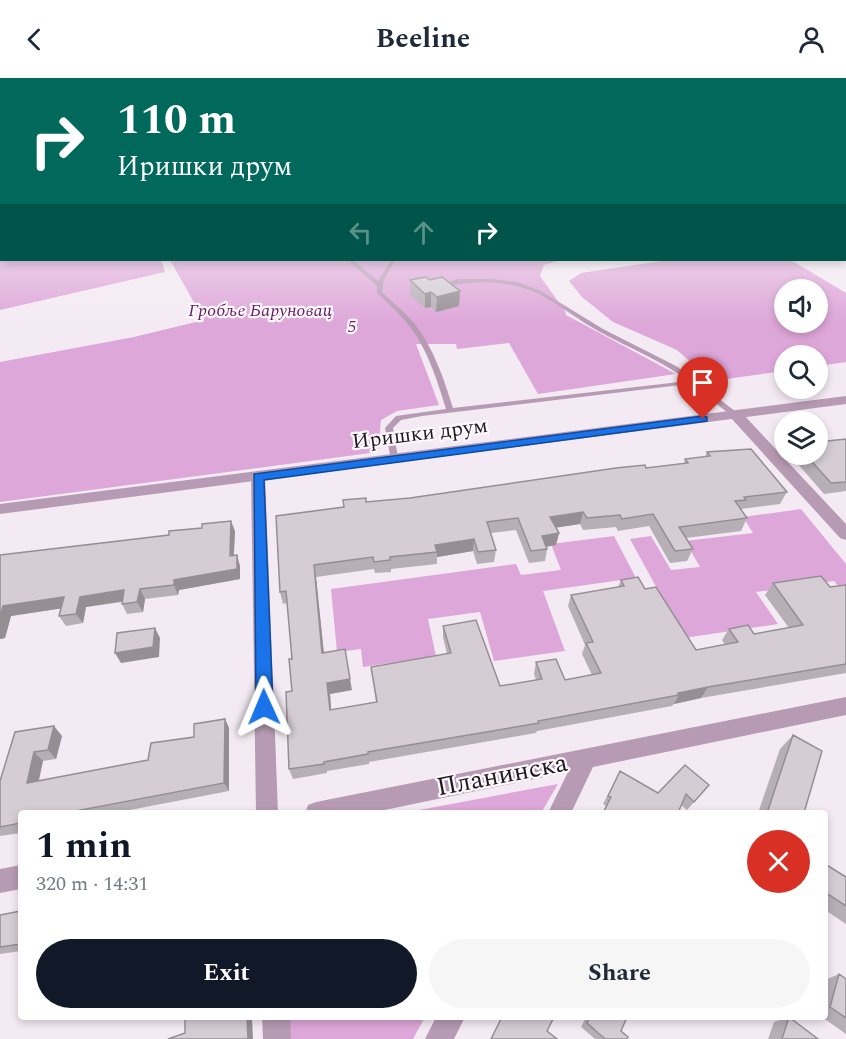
<!DOCTYPE html>
<meta charset="utf-8">
<style>
body{margin:0;font-family:Spectral,serif;background:#f6f6f7;color:#1f2937;height:100vh;display:flex;flex-direction:column;font-size:22px;white-space:nowrap}
*{box-sizing:border-box;margin:0}
p{font-size:20px;color:#747a83}
.icon{flex:none;width:33px;height:33px;fill:none;stroke:currentColor;stroke-width:2;stroke-linecap:round;stroke-linejoin:round}
.map{position:relative;flex:1;overflow:hidden}
.sheet{position:absolute;left:18px;top:732px;width:810px;height:210px;display:flex;flex-direction:column;background:#fff;border-radius:6px;box-shadow:0 3px 9px #0003}
.sheet>*{flex:none}
.banner{position:absolute;left:0px;top:0px;width:846px;height:183px;box-shadow:0 3px 9px #0003;background:#00695c;color:#fff;overflow:hidden}
.tools{position:absolute;left:774px;top:201px;display:grid;gap:12px}
.tools a{display:grid;place-items:center;width:54px;height:54px;border-radius:50%;background:#fff;box-shadow:0 3px 9px #0003;font-size:30px}
.pin{position:absolute;display:grid;place-items:center;width:51px;height:51px;color:#fff;margin:-62px -26px;border-radius:50% 50% 50% 0;rotate:-45deg;box-shadow:0 0 6px #0007}
.pin .icon{rotate:45deg}
.me{position:absolute;width:66px;margin:-33px;rotate:359deg;stroke-linejoin:round;filter:drop-shadow(0 0 4px #0008)}
.turn{display:flex;align-items:center;gap:21px;height:126px;padding:0 18px;font-size:27px}
.turn .icon{width:78px;height:78px;stroke-width:2.5}
.turn b{display:block;font-size:42px;line-height:51px}
.lanes{display:flex;align-items:center;height:57px;padding:0 18px;background:#0003;justify-content:center;gap:30px;direction:ltr}
.lanes .off{opacity:.35}
.round{display:grid;place-items:center;flex:none;width:63px;height:63px;border-radius:32px;background:#f6f6f7}
.head{display:flex;align-items:center;justify-content:space-between;height:102px;padding:0 18px}
h1{font-size:36px;font-weight:700;line-height:45px;color:#111827}
.action{display:flex;gap:12px;margin-top:auto;padding:12px 18px}
.action a{flex:1;height:69px;border-radius:36px;background:#111827;color:#fff;font-size:24px;font-weight:700;line-height:69px;text-align:center}
.action a+a{background:#f6f6f7;color:#1f2937}
header{display:flex;justify-content:space-between;align-items:center;height:78px;padding:0 18px;background:#fff;font-size:27px;font-weight:700}
.map>svg:first-child{display:block}
</style>
<header><svg class="icon" aria-label="back" viewBox="0 0 24 24"><path d="M15 5l-7 7 7 7"/></svg>Beeline<svg class="icon" aria-label="person" viewBox="0 0 24 24"><circle cx="12" cy="8" r="4"/><path d="M4 21q1-7 8-7t8 7"/></svg></header>
<div class="map">
<svg width="846" height="961" viewBox="0 0 846 961">
<rect width="100%" height="100%" fill="#f4eaf3"/>
<!-- green -->
<path fill="#dea7d9" fill-rule="evenodd" d="M0,111l2,71h159l4,12 -165,38z
M170,182h391l-17,5 -4,11 25,35 1,4 110,59 -138,20 -29,-51 -52,6 -1,-5h-40l23,61 -42,6 -16,9 -3,32 -378,50v-140l134,-25 70,-17z
M668,182h123l55,33v69l-28,4v-10h-34v15l-72,10 -35,-31 -64,-28 -31,-25 -13,-16 12,-8zM784,212h34v32h-34z
M801,431l45,55v31l-12,-14 -78,11 22,32 -94,14 -54,-99 21,-3 20,34 29,-3 -15,-26 68,-8 -10,-16z
M614,458l22,42 -93,13 22,60 -71,10 -14,-49 -52,7 8,37 -73,11 -2,-18 -24,3 -6,-63 185,-25 5,11 40,-5 -10,-26z
M558,706l-17,29h-138z
M286,939h139l-12,22h-127z"/>
<g fill="none" stroke-linecap="round" stroke-linejoin="round">
<!-- service -->
<path fill="#b79bb4" fill-rule="evenodd" d="M348,182h5l25,21 13,-21h4l-11,20 -2,12c10,10 22,19 31,30 20,24 31,57 40,86l235,-27c-27,-21 -59,-33 -88,-49 -22,-12 -41,-28 -63,-39 -30,-14 -68,-13 -99,-5l-3,-2 23,-7h34l25,3 24,9 62,38 73,37 20,15 3,1 1,2 40,31 -4,2h-3l-40,-32h-12l-259,31 -21,4 -8,8 5,30 -4,2h-3l-6,-32 11,-12 50,-7c-9,-29 -19,-62 -39,-86 -9,-11 -20,-20 -30,-30v-7z"/>
<!-- minor -->
<path fill="#b79bb4" fill-rule="evenodd" d="M736,333l5,1 105,112v16l-6,-2 -109,-120 -2,-3z
M258,393l7,5 13,337h-22l-5,-337z
M846,619v18l-253,52 -22,46h-23l20,-41 -198,41h-65l3,-8 8,-3z
M21,787v24l-21,4v-24z
M262,939h28l1,22h-28z
M436,939h29l-11,22h-29z"/>
<!-- tertiary -->
<path fill="#b79bb4" fill-rule="evenodd" d="M846,318v8l-846,110v-10z"/>
</g>
<!-- wall -->
<path fill="#b7afb6" d="M410,202h20l30,11 -1,15 -23,6 -5,-5 -6,1 -15,-13z
M846,361v52l-22,3 -34,-39 1,-1h27z
M707,374l80,40 -7,12 -39,5 6,9 -6,13 -55,7 7,11 -6,12 -17,2 -21,-37 -31,5 -2,-4 -33,3 -3,-6 -24,3 3,6 -3,12 -10,2 1,2 -2,12 -16,2 -13,-33 -25,3 5,17 -2,12 -17,2 -4,-13 -36,6v7l-46,5v3l-16,1 -1,-4 -58,8 8,76 28,37 -22,4 1,16 45,-8 -5,-35 76,-13 -4,-17v-11l57,60 36,-6 -2,-6 2,-12 29,18 27,-5 -10,-21 3,-9 -17,-39 3,-11 47,-8 3,-7 24,9 51,61 29,-5 -3,-5 7,-11 25,5 35,-6 -24,-33 8,-12 57,4 16,-2v88l-145,25 -27,6 -2,2 -135,25 -1,2 -167,29v2l-42,7v2l-34,6 -4,-10 3,-78v-32l-5,-56 -4,1 -3,-12 64,-85 22,-5 44,-4 274,-35 1,-4 20,-2z
M235,453l-1,25 6,10v13l-61,11 -1,5 -33,4 -2,13 -16,2 -5,-10v-2l-36,5 -3,16 -17,3 -7,-10 2,-8 -50,8 -6,22 -5,1v-84z
M225,641l4,9v63l-115,22h-93v20l-21,3v-55l15,-49 47,4 -6,23 -13,2 -4,20 109,-21 46,-23z
M793,657l11,78h-46l22,-64z
M620,693l38,22 51,-8 -22,25 -6,-5 -3,8h-75l3,-7 -3,-2z
M825,786l21,13v47l-21,-14z
M21,833v40l-21,3v-39z
M839,896l7,5v-1v56l-24,-17h3v-37z
M586,939h41l-6,14 6,8h-32l-14,-12z
M789,939l29,22h-50l6,-17z"/>
<!-- shaded-wall -->
<path fill="#958f94" d="M460,213l-1,15 -23,6 1,-15z
M431,214v15l-6,1v-14z
M583,434l-3,12 -32,5 2,-12z
M231,443l4,10 -2,35 -3,-10z
M559,455l-3,12 -17,3 3,-12z
M474,461l-1,12 -36,6v-5l-2,-7z
M237,477l3,11v13l-61,11 -1,5 -4,-10v-5z
M314,487l2,12 9,88 -3,-12z
M140,511l5,10 -2,13 -6,-10z
M124,512l6,10 -44,7 -3,16 -7,-9 4,-17z
M64,519l7,10 -60,9 -6,22 -5,1v-22l3,-11z
M155,550l5,10 -1,19 -38,6 -6,-10z
M350,601l2,11 -22,4 2,27 -2,-11 -3,-27z
M708,609l-7,11 -27,6 5,-9 -1,-2z
M225,641l4,9v63l-5,-8z
M54,648l8,10 -6,23 -8,-9z
M34,674l9,9 -7,30 -9,-8z
M247,939h5l1,22h-5z"/>
<!-- building -->
<path fill="#d5ccd4" stroke="#958f94" stroke-width="1.5" d="M426,199l4,3 12,-3 18,14 -23,6 -6,-5 -6,2 -15,-14z
M846,361v43l-15,1 -26,-29h13v-12z
M751,371l36,43 -43,5 2,3 -11,1 12,17 -68,9 14,22 -18,2 -22,-37 -31,5 -2,-4 -33,3 -4,-6 -33,5 9,16 -17,3 5,13 -16,2 -13,-33 -31,4 9,28 -18,2 -4,-13 -39,6 2,7 -47,5v3l-16,2 -1,-5 -59,8 8,88 23,-4 5,30 -23,4 3,27 47,-8 -6,-35 80,-14 -8,-27 33,-6 24,66 42,-7 -6,-17 20,-3 9,21 36,-7 -15,-30 7,-1 -22,-47 53,-9 -3,-6 17,-3 7,12 11,-2 40,63 42,-8 -9,-13 19,-4 6,9 49,-9 -30,-42 48,-7 9,11 16,-2v79l-138,23 -30,6 1,2 -141,26 1,2 -171,29v2l-44,8v2l-35,5 -3,-77 6,-1 -3,-32h3l-6,-68 -6,1 -4,-76 68,-9 -1,-7 23,-2v4l44,-4 206,-30 29,-3 1,3 42,-5 -3,-4 25,-3 -3,-4z
M231,443l-1,35 7,-1v14l-63,11v5l-34,4 -3,13 -15,2 2,-14 -44,7 -4,17 -17,2 5,-19 -61,9 -3,11v-62l169,-20v-4l33,-3v-4z
M155,550l-2,19 -38,6 2,-20z
M225,641l-1,64 -149,28v2h-54v10l-21,4v-46l15,-49 39,-6 -6,24 -14,2 -7,31 121,-23 3,-17 43,-6v-13z
M793,657l29,16 -18,62h-37z
M685,687l24,20 -15,17 -8,-8 -8,19h-75l8,-16 -3,-1 12,-25 38,22z
M825,786l21,13v29l-21,-14z
M21,833v33l-21,3v-32z
M839,896l7,5v39l-16,-11z
M185,939h62l1,22h-80l17,-6z
M502,939h52l-7,14 10,8h-66z
M590,939h37l-6,14 7,6 -1,2h-22l-18,-16z
M789,939l29,22h-36z"/>
<!-- sky -->
<linearGradient id="sky" x2="0" y2="1"><stop stop-color="#969fd4"/><stop offset="0.45" stop-color="#faf6fa"/><stop offset="1" stop-color="#faf6fa" stop-opacity="0"/></linearGradient>
<rect width="846" height="246" fill="url(#sky)"/>
<!-- route -->
<path fill="#1a73e8" stroke="#114b97" stroke-width="1.5" d="M703,338l4,1v4l-443,59 9,227 -3,6 -6,2 -5,-2 -3,-6 -2,-233z"/>
<g text-anchor="middle" dominant-baseline="central" stroke-width="4.5" stroke-linejoin="round" paint-order="stroke">
<!-- far-park labels -->
<g font-size="18" font-style="italic" fill="#661c63" stroke="#fff9fe">
<text x="260" y="232">Гробље Баруновац</text>
<text x="352" y="248">5</text>
</g>
<!-- street labels -->
<g font-size="21" fill="#1e1b1e" stroke="#fff9fe">
<text transform="translate(420 356) rotate(-7)">Иришки друм</text>
</g>
<!-- near-street labels -->
<g font-size="26" fill="#1e1b1e" stroke="#fff9fe">
<text transform="translate(502 697) rotate(-11)">Планинска</text>
</g>
</g>
</svg>
<div class="tools">
<a><svg class="icon" aria-label="sound" viewBox="0 0 24 24"><path d="M4 9h4l5-4v14l-5-4H4zM17 9q2 3 0 6"/></svg></a>
<a><svg class="icon" aria-label="search" viewBox="0 0 24 24"><circle cx="10" cy="10" r="6"/><path d="M15 15l6 6"/></svg></a>
<a><svg class="icon" aria-label="layers" viewBox="0 0 24 24"><path d="M12 4l9 5-9 5-9-5zM3 14l9 5 9-5"/></svg></a>
</div>
<div class="pin" style="left:703px;top:341px;background:#d93025"><svg class="icon" aria-label="arrive" viewBox="0 0 24 24"><path d="M6 21V4h12l-3 4 3 4H6"/></svg></div>
<svg class="me" style="left:264px;top:629px" viewBox="-20 -20 40 40"><path d="M0-17L14 15 0 8-14 15z" fill="#1a73e8" stroke="#fff" stroke-width="4"/></svg>
<div class="banner">
<div class="turn"><svg class="icon" aria-label="right" viewBox="0 0 24 24"><path d="M7 20v-9h11M14 6l5 5-5 5"/></svg><div><b>110 m</b>Иришки друм</div></div>
<div class="lanes"><svg class="icon off" aria-label="left" viewBox="0 0 24 24"><path d="M17 20v-9H6M10 6l-5 5 5 5"/></svg><svg class="icon off" aria-label="ahead" viewBox="0 0 24 24"><path d="M12 20V5M6 11l6-6 6 6"/></svg><svg class="icon" aria-label="right" viewBox="0 0 24 24"><path d="M7 20v-9h11M14 6l5 5-5 5"/></svg></div>
</div>
<section class="sheet">
<div class="head"><div><h1>1 min</h1><p>320 m · 14:31</p></div><a class="round" style="background:#d93025;color:#fff"><svg class="icon" aria-label="close" viewBox="0 0 24 24"><path d="M6 6l12 12M18 6L6 18"/></svg></a></div>
<div class="action"><a>Exit</a><a>Share</a></div>
</section>
</div>
